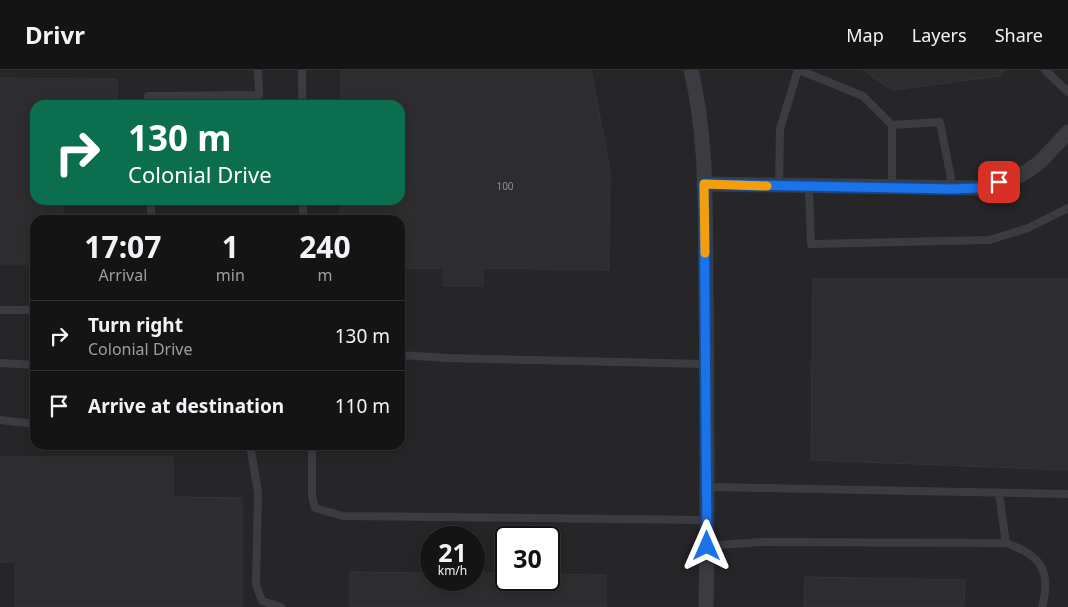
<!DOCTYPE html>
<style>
body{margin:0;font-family:"Noto Sans",sans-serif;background:#1d1d1e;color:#f1f3f6;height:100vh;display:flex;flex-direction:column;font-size:19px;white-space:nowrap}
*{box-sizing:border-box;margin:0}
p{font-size:16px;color:#9d9ea0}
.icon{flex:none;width:28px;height:28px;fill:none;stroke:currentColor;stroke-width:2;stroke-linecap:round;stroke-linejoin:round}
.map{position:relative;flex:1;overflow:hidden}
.sheet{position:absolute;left:30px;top:145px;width:375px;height:235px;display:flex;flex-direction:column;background:#141415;border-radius:15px;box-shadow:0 2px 12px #0003,0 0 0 1px #333334}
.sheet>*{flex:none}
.guide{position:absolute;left:30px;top:30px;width:375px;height:105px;border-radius:15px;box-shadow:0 2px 12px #0003,0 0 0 1px #333334;background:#0b6e4f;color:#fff;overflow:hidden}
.speed{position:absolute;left:420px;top:456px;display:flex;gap:10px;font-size:25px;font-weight:700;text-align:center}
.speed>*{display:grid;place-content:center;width:65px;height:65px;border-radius:50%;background:#141415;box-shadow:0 2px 12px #0003,0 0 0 1px #333334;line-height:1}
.speed small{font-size:12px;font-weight:400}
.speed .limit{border:2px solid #111;border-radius:8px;background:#fff;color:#111}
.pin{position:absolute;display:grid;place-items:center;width:42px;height:42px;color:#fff;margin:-21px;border-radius:10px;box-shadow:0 2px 8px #0006}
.me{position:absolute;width:55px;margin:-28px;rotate:0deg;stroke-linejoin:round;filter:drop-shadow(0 0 4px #0008)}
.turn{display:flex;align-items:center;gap:18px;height:105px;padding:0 15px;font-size:22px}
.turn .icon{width:65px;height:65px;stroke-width:2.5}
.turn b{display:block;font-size:35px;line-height:42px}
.eta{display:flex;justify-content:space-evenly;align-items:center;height:85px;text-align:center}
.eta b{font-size:30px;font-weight:700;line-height:35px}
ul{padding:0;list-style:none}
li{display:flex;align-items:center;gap:15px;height:70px;padding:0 15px;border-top:1px solid #333334}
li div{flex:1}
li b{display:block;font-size:19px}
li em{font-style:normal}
header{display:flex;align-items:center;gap:30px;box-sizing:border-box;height:70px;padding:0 25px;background:#141415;border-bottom:1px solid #333334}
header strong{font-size:24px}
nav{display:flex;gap:28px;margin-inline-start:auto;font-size:18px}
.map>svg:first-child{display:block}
</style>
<header>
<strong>Drivr</strong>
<nav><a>Map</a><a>Layers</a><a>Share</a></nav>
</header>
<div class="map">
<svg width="1068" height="537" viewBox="0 0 1068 537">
<rect width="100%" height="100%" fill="#1a1a1c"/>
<!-- built -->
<path fill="#262629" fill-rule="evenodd" d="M0,0h1068v537h-1068zM35,35h365v95h-365zM35,150h365v225h-365zM431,468h43v42h-43zM506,468h43v42h-43z"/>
<!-- building -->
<path fill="#2d2d30" stroke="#353438" d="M341,0h250l19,101 -1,99 -126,-2v18h-39v-18h-44v-48h-60v-20h60v-95h-59z
M863,0h142l-5,6 -108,14z
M0,8l117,1v26h-82v95h28v20h-28v44h-35z
M813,209h255v191l-257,-10z
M0,387h173v40l69,1v109h-227v-45h-15z
M350,502l81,1v7h43v-7h32v7h43v-6l57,1v32h-256z
M805,507l160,3 -1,27h-160z"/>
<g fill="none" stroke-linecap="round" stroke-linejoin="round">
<!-- lane -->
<path stroke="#3b3c41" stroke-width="8" d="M799,0l64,26 29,29
M1045,0l23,22
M148,35v-9l111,-1 -1,-25
M302,35v-35
M779,116l1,-57 18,-59
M809,117l2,57 178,-4 39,-12 40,-20
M892,118v-63l48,-3 13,67
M151,130v20
M303,130v20
M0,240h35
M400,285l48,3 259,6
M0,293l35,2
M0,350l35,4
M250,375l8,48 -2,91 6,17 19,6
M312,375v51l3,12 28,8 364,4
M708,417l360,7
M999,423l7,50
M707,476l54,-4 245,1c34,12 46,27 36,64"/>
<!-- street -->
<path stroke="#3b3c41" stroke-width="15" d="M691,0c17,71 14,146 15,219 1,106 2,212 0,318
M704,114l273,4 44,-13 18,-12 29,-31"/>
</g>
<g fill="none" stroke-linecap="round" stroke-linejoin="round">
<defs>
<path id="route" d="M707,476l-3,-362 249,5 24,-1 22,-6"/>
</defs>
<!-- route casing -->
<use href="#route" stroke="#114b97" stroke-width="12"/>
<!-- route -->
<use href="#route" stroke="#1a73e8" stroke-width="9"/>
<!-- slow -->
<path stroke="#f59e0b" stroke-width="9" d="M705,183l-1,-69 63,2"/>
</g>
<g text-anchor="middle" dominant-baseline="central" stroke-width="5" stroke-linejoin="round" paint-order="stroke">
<!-- number labels -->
<g font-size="10" fill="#8d8e97">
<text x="505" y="116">100</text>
</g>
</g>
</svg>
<div class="speed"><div>21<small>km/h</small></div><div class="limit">30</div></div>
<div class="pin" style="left:999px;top:112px;background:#d93025"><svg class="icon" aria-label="arrive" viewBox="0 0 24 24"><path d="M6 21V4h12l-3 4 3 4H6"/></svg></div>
<svg class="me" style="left:707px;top:476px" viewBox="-20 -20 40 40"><path d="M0-17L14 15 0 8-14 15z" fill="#1a73e8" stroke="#fff" stroke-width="4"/></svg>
<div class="guide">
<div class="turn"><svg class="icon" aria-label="right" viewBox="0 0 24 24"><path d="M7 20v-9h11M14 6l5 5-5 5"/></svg><div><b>130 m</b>Colonial Drive</div></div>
</div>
<section class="sheet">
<div class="eta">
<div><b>17:07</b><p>Arrival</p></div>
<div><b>1</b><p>min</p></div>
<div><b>240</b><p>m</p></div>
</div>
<ul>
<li><svg class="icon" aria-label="right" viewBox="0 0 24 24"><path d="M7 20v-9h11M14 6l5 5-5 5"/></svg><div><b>Turn right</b><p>Colonial Drive</p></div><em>130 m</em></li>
<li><svg class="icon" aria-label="arrive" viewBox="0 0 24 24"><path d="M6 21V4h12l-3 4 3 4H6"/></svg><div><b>Arrive at destination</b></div><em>110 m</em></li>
</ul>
</section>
</div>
